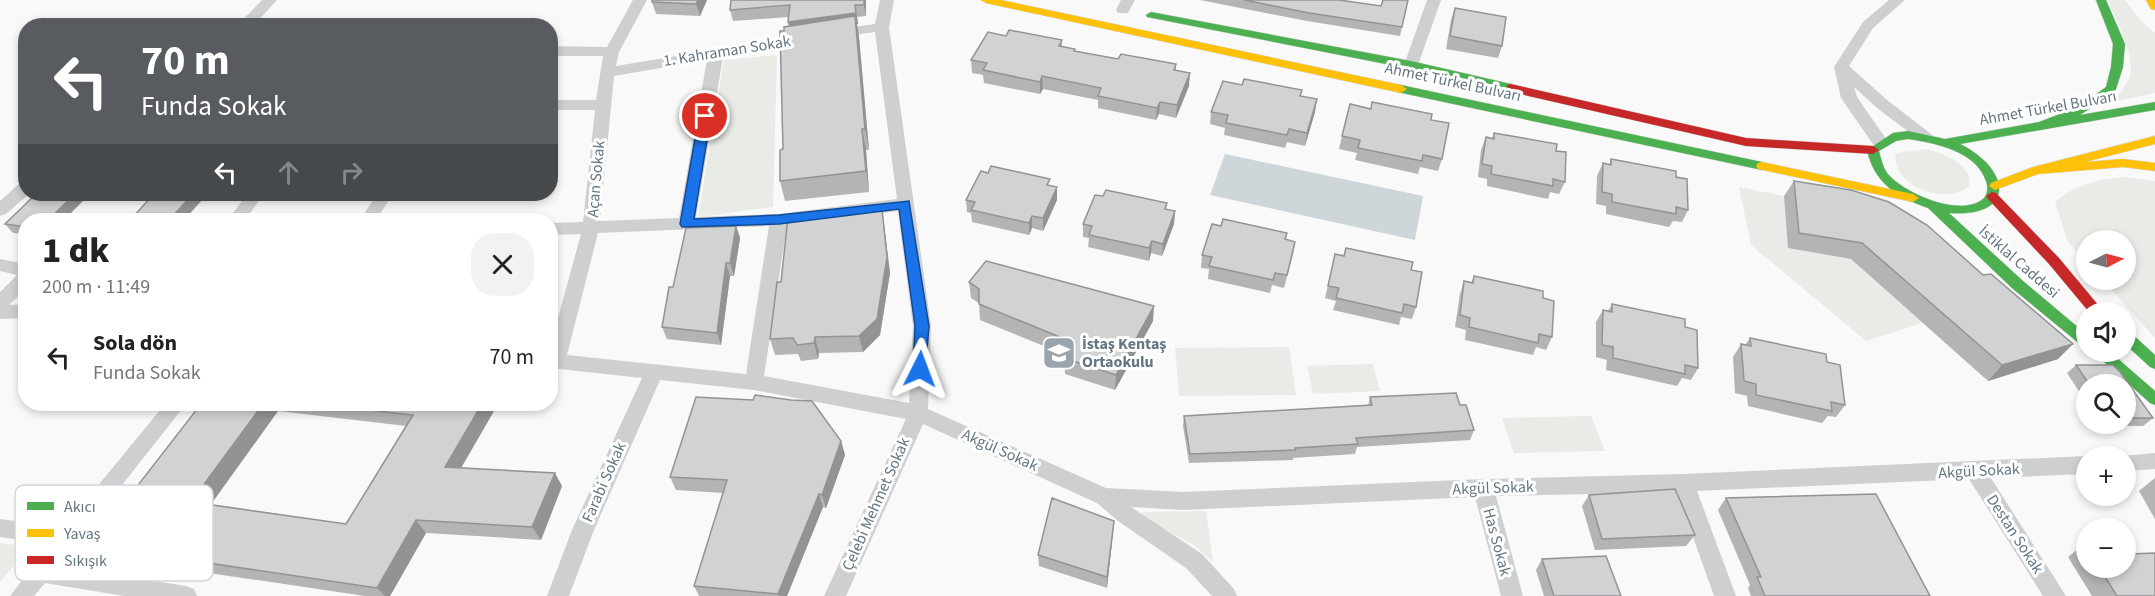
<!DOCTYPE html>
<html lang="tr">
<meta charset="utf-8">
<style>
body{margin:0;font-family:"Source Sans 3",sans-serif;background:#f2f2f2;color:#222;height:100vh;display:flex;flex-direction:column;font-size:22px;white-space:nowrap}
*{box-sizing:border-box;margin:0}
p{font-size:20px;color:#767676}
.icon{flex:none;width:33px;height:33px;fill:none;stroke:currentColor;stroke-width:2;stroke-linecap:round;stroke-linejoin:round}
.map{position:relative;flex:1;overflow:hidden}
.sheet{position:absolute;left:18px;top:213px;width:540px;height:198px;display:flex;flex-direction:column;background:#fff;border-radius:24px;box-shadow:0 3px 9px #0003}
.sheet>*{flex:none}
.top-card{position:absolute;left:18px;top:18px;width:540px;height:183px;border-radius:24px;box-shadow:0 3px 9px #0003;background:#585c60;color:#fff;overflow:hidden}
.needle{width:39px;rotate:84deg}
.buttons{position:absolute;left:2076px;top:230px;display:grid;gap:12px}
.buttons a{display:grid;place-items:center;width:60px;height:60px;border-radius:50%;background:#fff;box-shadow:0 3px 9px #0003;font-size:30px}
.pin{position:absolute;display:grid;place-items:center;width:51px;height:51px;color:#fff;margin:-26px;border:3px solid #fff;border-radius:50%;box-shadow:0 2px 6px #0007}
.me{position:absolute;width:66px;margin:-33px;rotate:3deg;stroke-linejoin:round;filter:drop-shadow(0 0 4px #0008)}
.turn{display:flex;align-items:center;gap:21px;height:126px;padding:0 24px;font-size:27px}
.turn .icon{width:78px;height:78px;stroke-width:2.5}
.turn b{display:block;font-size:42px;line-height:51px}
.lanes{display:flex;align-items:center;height:57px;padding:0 24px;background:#0003;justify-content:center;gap:30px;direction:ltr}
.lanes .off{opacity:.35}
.round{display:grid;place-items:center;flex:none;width:63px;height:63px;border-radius:24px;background:#f2f2f2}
.headline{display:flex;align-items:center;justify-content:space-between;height:102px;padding:0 24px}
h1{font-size:36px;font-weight:800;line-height:45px}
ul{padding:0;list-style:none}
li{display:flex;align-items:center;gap:18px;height:84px;padding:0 24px}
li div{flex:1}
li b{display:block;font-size:22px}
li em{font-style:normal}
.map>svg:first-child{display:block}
</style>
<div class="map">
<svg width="2155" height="596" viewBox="0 0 2155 596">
<rect width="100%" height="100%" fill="#f9f9f9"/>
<!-- green -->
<path fill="#e8ebe6" d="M2108,0h17l15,20 15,13v60l-43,9c8,-9 19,-21 19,-33 1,-20 -16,-50 -23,-69z
M777,55l-4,152 -75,10 26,-157z
M1927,149c17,5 46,15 42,37 -22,21 -80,-1 -73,-33z
M2125,177l30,4v157l-53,-59h24v-39h-40v22l-18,-20 -13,-40c21,-18 44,-23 70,-25z
M1739,187l45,9 5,52 62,11 71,64 -56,18 -115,-96z
M1289,347l7,48 -117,1 -4,-48z
M1373,364l7,27 -67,3 -6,-28z
M1591,416l14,35 -91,2 -12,-35z
M1206,511l7,51 -19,-17 -46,-24 -7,-9z
M0,543l30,4 -30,35z"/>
<!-- water -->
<path fill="#ced6d9" d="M1225,154l198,42 -8,44 -205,-45z"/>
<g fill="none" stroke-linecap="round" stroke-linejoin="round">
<defs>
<path id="fast" d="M2096,0h10l19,44 -2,23 -8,25 -35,23 75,-13v8l-195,34c51,25 57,74 -11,69l74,68 63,53v12l-5,-1 -68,-56 -85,-81c-31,-11 -54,-25 -61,-58l26,-17 15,-2 37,8 94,-17 39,-15 28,-20 5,-20 2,-23zM1908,139c27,4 68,12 78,42 2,5 2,13 -2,17 -22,21 -81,-5 -97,-25 -4,-6 -6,-14 -8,-22l17,-10z
M1151,12l260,49 100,23 6,4 -6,4 -100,-23 -264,-52 -1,-2z
M1401,85l361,77 6,4 -6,4 -365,-78v-6z
M2126,332l5,1 24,22v14l-5,-2 -24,-22z
M2092,351h17l46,40v14l-5,-2z"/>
<path id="slow" d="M981,0h20l400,85 6,4 -6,4 -415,-90z
M2146,0h9v10l-4,-1z
M2155,136v8l-70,18 38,-3 32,4v8l-32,-4 -85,7 -43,16 -6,-4 2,-3 42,-16z
M1762,162l151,32 6,4 -6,4 -155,-33 -2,-3 2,-3z"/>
<path id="jam" d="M1511,84l235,54 127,8 6,4 -6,4 -127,-8 -239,-55v-6z
M1992,192l4,1 63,65 45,54h-15l-40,-48 -61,-65 -2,-3z"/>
</defs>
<!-- fast casing -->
<use href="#fast" stroke="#d5d6d7" stroke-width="1"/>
<!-- slow casing -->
<use href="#slow" stroke="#d5d6d7" stroke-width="1"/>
<!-- jam casing -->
<use href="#jam" stroke="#d5d6d7" stroke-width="1"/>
<!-- street -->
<path fill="#cecfd0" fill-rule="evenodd" d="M262,0h15l-24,26h-16z
M633,0h14l-28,52 -3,14 187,-31 7,4 -7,4 -80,14 -27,160 83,-3 118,-15 -22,-167 -42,6 -7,-4 7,-4 42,-6 5,-24h14l-5,27 42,299 -3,83 178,79 77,4 300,-13 201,-5 402,-18v18l-95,4 75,118h-23l-74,-117 -272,12 39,105h-22l-37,-104 -181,4 27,100h-22l-26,-99 -292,13 -52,-3 71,47 32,35 3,7h-25l-26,-28 -68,-47 -21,-18 -174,-79 -77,172h-22l82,-177 -152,-29 -94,-10 -66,150 -25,66h-22l25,-66 70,-152 -92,-10v-21l31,-113 -31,1v-12l33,-1 12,-112h-45v-10h46l7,-44h-53v-10l57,1zM707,60l-28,158 -79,3 14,-145zM898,211l15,115 -4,77 -145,-27 23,-151zM769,226l-23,148 -179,-19 31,-122z
M1121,0h14l-7,13h-10l-2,-3z
M1427,0h14l-23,65 -7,5 -5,-2 -2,-3z
M1889,0h16l-32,28 -24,38 38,34 48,37 -2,4h-12l-44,-33 -23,-21 3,10 32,46 -2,4h-12l-34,-49 -7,-31 29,-45z
M26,181v13h3l-23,20 -6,2v-15l20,-18z
M247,194h17l-19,26h-17z
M377,194h16l-17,26h-16z
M0,259l26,5v25l-17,16 17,-1v14l-26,1v-27l17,-17 -17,-4z
M165,404h21l-128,162 128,20 8,3 3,7h-73l-79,-13 -11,13h-24l40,-52 -50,-7v-18l64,8z
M2155,453v16l-29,2v-15h-4z"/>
<!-- fast -->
<use href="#fast" fill="#4caf50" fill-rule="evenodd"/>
<!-- slow -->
<use href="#slow" fill="#ffc107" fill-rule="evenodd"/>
<!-- jam -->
<use href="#jam" fill="#c62828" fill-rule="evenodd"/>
</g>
<!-- wall -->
<path fill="#b3b5b5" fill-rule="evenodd" d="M707,0l-7,16 -44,-2 -4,-12z
M866,0v16l-9,1 1,7h-1l2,13 10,113h-3l3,42 -84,9 -5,-20 3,-32 1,-118 5,-5 -1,-4 1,-5 -56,4 -3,-11z
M1200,0h139l42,6 27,-6 -8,36 -93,-15z
M1455,8l47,38 -4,12 -52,-9 5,-29z
M1006,36l56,4v6l13,5 43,8 58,5v6l13,16 -13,32 -17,-4 -3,6 -58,-12v-8l-55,-11 -3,5 -56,-11 -1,-8 -11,-2 -1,-13z
M1301,96l14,16 -10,34 -18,-4 -2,6 -61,-13 1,-7 -15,-4 1,-12z
M1431,120l11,39 -4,12 -18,-4 -2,7 -63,-14 2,-7 -18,-4 3,-13z
M1494,133l62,18 9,31 -6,12 -9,-2 -2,7 -61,-13v-7l-9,-2 3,-27 5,-13 6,1z
M1611,159l65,18 12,33 -6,12 -9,-1 -4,6 -63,-13v-8l-10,-2 1,-28 6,-13 6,2z
M1794,181l189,94 75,84 -70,22 -137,-122 -63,-11 -4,-52z
M1051,186l6,14 -14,31 -11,-3 -3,7 -57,-13 -1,-9 -4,-1 -1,-12z
M1103,196l72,15 -1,13 -12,32 -11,-3 -2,8 -61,-14 1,-9 -6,-1v-13z
M83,201l-57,19v14l-13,-1 -8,-9z
M882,209l8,64 -10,62 -17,17 -44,1 -1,6 -17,2 -3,-7 -23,1 -5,-16 11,-57 45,-66z
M736,226l4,12 -6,38h-4l-9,69 -54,-6 -5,-12z
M1221,226l66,7 -2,7 10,2 -11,46 -12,-3 -2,8 -62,-14 1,-10 -8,-1 1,-13z
M1335,254l76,16 5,37 -4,12 -11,-2 -2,8 -66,-15 3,-9 -11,-3z
M1474,276l69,22 9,39 -6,13 -10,-3 -3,8 -68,-15 1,-10 -11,-3 5,-33 4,-13 7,2z
M969,282l184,39 -38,69 -50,-16 -1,-16 2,-3 -86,-35 -1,-17 -8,-5z
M1612,304l73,23 13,41 -7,12 -9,-2 -5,8 -71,-16 1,-10 -11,-3v-35l7,-12 5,1z
M1750,338l77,24 18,43 -9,12 -8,-1 -6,7 -74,-17 -1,-10 -12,-3 -2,-36 8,-13 4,1z
M2076,365h37l7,7 33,46 -10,8h-41l-2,-3h26v-39h-40v18l-19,-29z
M1370,397l90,8 14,25 -4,10 -113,7 -2,7 -62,4v2l-104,3 -6,-37 1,-10 184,-10z
M201,404h297l-37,64 101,18 -21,54 -115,-7 -36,63h-25l-264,-39 -15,-12 46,-52zM278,411l128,15 -60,98 -135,-20z
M841,441l4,14 -19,53 -3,-1 -36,89h-88l-5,-10 29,-93 -47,-3 -6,-13z
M2155,478v41l-16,-28z
M1589,495l106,40 -9,11 -91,4 -13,-44z
M1726,498l204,98h-179l-3,-8 2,-3 -32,-75z
M1114,521l-7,67 -68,-22 -1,-11z
M2084,544h2v23h40l29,29h-63l-24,-39z
M1542,559l79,37h-77l-8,-26z"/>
<!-- shaded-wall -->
<path fill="#929394" d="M698,0h9l-7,16 -4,-12z
M864,0h2v16l-2,-11z
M855,5l2,12 1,7h-1l2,13 10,113 -4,-21 -74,-95 -3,-12z
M1190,73l-1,13 -13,32 1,-13z
M1042,76l1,13 -3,5v-12z
M1317,99l-2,13 -10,34 2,-13z
M1160,102l-1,12 -3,6 1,-12z
M862,129l4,21 3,42 -3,-21z
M1057,187v13l-14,31v-13z
M75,194h2l6,7 -19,19h-16z
M193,194h5l5,5 -19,21h-15z
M882,209l8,64 -10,62 -17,17 -4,-16z
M1175,211l-1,13 -12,32 1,-12z
M1032,216v12l-3,7v-12z
M736,226l4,12 -6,38 -4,-13z
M1152,241l-1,12 -2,8v-13z
M1295,242l-2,12 -9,34 3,-13z
M726,263l4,13 -9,69 -4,-12z
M1154,306l-1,15 -38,69 1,-15z
M815,337l4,16 -1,6 -4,-16z
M2073,344l-15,15 -70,22 14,-16z
M263,404h9l6,7 -74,103 -13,-12z
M482,404h16l-44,76 -9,-13z
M841,441l4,14 -19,53 -4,-13z
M555,473l7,13 -21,54 -9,-13z
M819,494l4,13 -36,89h-8l-1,-2z
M416,520l10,13 -36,63h-5l-8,-8z
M1114,521l-1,12 -6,55v-11z"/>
<!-- building -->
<path fill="#d0d2d3" stroke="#929394" stroke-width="1.5" d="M652,0h46l-2,4 -44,-2z
M731,0h133v5h-9l1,8 -68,9 2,-17 -60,5z
M1244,0h95l42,6 2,-6h25l-6,27 -93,-14z
M1455,8l51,9 -4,29 -52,-10z
M855,16l10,113h-3l4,42 -86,10v-31l3,-1 -3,-118h4v-4z
M1009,30l53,10 -3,6 16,3 -1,2 44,8 3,-5 55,10 -2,6 16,3 -13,32 -17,-3 -3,6 -59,-12 3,-8 -59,-12 -2,6 -57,-12 4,-7 -16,-3 17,-28 18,4z
M1244,79l58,11 -2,6 17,3 -10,34 -18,-4 -2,6 -61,-12 2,-8 -17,-3 12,-31 19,4z
M1372,102l60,12 -1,6 18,3 -7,36 -19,-4 -1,6 -64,-13 2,-8 -18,-4 8,-32 21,5z
M1494,133l63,11 -1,7 10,1 -1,30 -12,-3v7l-62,-12 1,-8 -10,-2 4,-27 8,2z
M1611,159l65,12v6l11,2 1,31 -12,-3v7l-64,-12v-8l-10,-2 1,-29 8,2z
M991,166l59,13 -3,6 10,2 -14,31 -11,-2 -3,7 -58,-13 4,-8 -9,-2 15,-29 7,2z
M1794,181l57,9 38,12 38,23 56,50 8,-1 82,70 -71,21 -140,-122 -63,-10z
M1106,190l61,13 -2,6 10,2 -12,33 -11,-3 -3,7 -60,-13 3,-9 -9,-2 12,-29 8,1z
M36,194h39l-27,26h-22v7l-21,-3z
M154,194h39l-24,26h-39z
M882,209l5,48 -10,62 -18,17 -44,1 -1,6 -17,2 -4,-7 -23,1 7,-57h4l7,-65 38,-1z
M1223,219l64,14 -2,6 10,3 -8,33 -12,-2 -2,7 -64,-14 3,-9 -10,-2 10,-31 9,2z
M736,226l-6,37h-4l-9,70 -55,-6 7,-40h4l13,-59z
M1346,248l67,14 -2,8 11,2 -6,35 -12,-3 -2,9 -66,-15 3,-10 -11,-2 7,-32 9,2z
M986,261l168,45 -38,69 -52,-17 8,-16 -93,-38v-15l-10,-7z
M1474,276l69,15v7l11,3 -2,36 -13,-3 -1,9 -69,-16 1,-9 -10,-3 4,-34 9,2z
M1612,304l73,15v8l12,3 1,38 -13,-3v9l-72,-16v-11l-11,-2 1,-35 9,2z
M1750,338l76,16 1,8 13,3 5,40 -14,-3 1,9 -76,-16v-11l-12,-3 -3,-37 10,2z
M2076,365h37l7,7 33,46h-27v-34h-37z
M1456,393l4,12h6l8,25 -118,8 2,6 -63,4v2l-105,4 -6,-38 188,-11 -2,-8z
M755,395l36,5 21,1 29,40 -19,54 -3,-1 -41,100 -84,-8 33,-106 -57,-3 26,-80 57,3z
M201,404h62l-72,98 155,22 67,-109 -98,-11h167l-37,63 110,6 -23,54 -116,-7 -39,68 -291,-43 41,-53 5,1z
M1675,489l20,46 -93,4 -13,-44z
M1876,494l54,102h-165l-8,-19h4l-35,-79z
M1052,498l62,23 -7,56 -69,-22z
M2126,547l4,7 25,-1v43h-38l-18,-29h27z
M1606,556l15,40h-67l-12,-37z"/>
<!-- route -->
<path fill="#1a73e8" stroke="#114b97" stroke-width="1.5" d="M705,113l6,3 -17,103 85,-4 130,-14 20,125 -4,47h-10l-2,-4 2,-43 -16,-117 -120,15 -97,3 -2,-3 19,-108z"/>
<!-- icons -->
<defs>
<symbol id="school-square" viewBox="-11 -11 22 22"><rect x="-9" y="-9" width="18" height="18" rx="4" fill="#99a4ac" stroke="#fff"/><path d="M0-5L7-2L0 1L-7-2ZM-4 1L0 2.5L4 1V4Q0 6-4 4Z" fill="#fff"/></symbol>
</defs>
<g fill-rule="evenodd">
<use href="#school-square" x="1040" y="334" width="38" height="38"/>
</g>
<g text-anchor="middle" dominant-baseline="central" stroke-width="6" stroke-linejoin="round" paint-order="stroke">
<!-- street labels -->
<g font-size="16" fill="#657683" stroke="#fff">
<text transform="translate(727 51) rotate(-9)">1. Kahraman Sokak</text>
<text transform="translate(1453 82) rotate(12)">Ahmet Türkel Bulvarı</text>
<text transform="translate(2048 108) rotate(-10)">Ahmet Türkel Bulvarı</text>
<text transform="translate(596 179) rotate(-85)">Açan Sokak</text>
<text transform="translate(2019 262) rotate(41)">İstiklal Caddesi</text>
<text transform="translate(1000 450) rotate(24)">Akgül Sokak</text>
<text transform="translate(1979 471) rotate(-3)">Akgül Sokak</text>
<text transform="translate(604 482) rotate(-66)">Farabi Sokak</text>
<text transform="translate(1493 488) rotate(-2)">Akgül Sokak</text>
<text transform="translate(876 504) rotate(-66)">Çelebi Mehmet Sokak</text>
<text transform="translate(2015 534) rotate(57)">Destan Sokak</text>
<text transform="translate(1497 542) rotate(75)">Has Sokak</text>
</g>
<!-- poi labels -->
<g font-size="16" font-weight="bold" fill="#657683" stroke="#fff" text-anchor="start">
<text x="1082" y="344">İstaş Kentaş<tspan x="1082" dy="18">Ortaokulu</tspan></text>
</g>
</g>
<!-- legend -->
<rect x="15" y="485" width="198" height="96" rx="9" fill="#fff" stroke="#d1d6da" stroke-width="1.5"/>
<rect x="27" y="502" width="27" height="8" fill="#4caf50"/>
<rect x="27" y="529" width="27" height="8" fill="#ffc107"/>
<rect x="27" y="556" width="27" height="8" fill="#c62828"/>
<g font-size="16" fill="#657683">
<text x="64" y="512">Akıcı</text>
<text x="64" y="539">Yavaş</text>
<text x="64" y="566">Sıkışık</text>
</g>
</svg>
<div class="buttons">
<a><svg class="needle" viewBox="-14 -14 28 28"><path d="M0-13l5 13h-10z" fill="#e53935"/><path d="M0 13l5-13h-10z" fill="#767676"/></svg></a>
<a><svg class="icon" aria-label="sound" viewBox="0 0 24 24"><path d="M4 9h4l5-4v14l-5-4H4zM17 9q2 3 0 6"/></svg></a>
<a><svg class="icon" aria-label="search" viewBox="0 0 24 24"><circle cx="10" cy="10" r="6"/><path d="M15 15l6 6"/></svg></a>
<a>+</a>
<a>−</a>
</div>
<div class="pin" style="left:705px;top:116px;background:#d93025"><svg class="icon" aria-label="arrive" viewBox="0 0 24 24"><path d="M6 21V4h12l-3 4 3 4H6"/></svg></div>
<svg class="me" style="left:920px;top:369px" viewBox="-20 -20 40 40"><path d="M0-17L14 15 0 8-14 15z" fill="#1a73e8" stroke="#fff" stroke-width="4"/></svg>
<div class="top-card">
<div class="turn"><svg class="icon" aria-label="left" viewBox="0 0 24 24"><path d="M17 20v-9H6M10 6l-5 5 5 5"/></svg><div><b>70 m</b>Funda Sokak</div></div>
<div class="lanes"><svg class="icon" aria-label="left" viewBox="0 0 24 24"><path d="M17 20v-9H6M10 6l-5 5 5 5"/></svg><svg class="icon off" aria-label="ahead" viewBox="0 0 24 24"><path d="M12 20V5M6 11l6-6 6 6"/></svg><svg class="icon off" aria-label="right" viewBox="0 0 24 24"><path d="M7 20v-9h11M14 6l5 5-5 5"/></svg></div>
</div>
<section class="sheet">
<div class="headline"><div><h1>1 dk</h1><p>200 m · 11:49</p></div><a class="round"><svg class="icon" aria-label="close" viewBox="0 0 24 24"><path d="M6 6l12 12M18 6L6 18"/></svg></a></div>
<ul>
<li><svg class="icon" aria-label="left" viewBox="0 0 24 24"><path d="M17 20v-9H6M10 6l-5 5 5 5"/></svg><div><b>Sola dön</b><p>Funda Sokak</p></div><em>70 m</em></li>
</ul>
</section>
</div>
